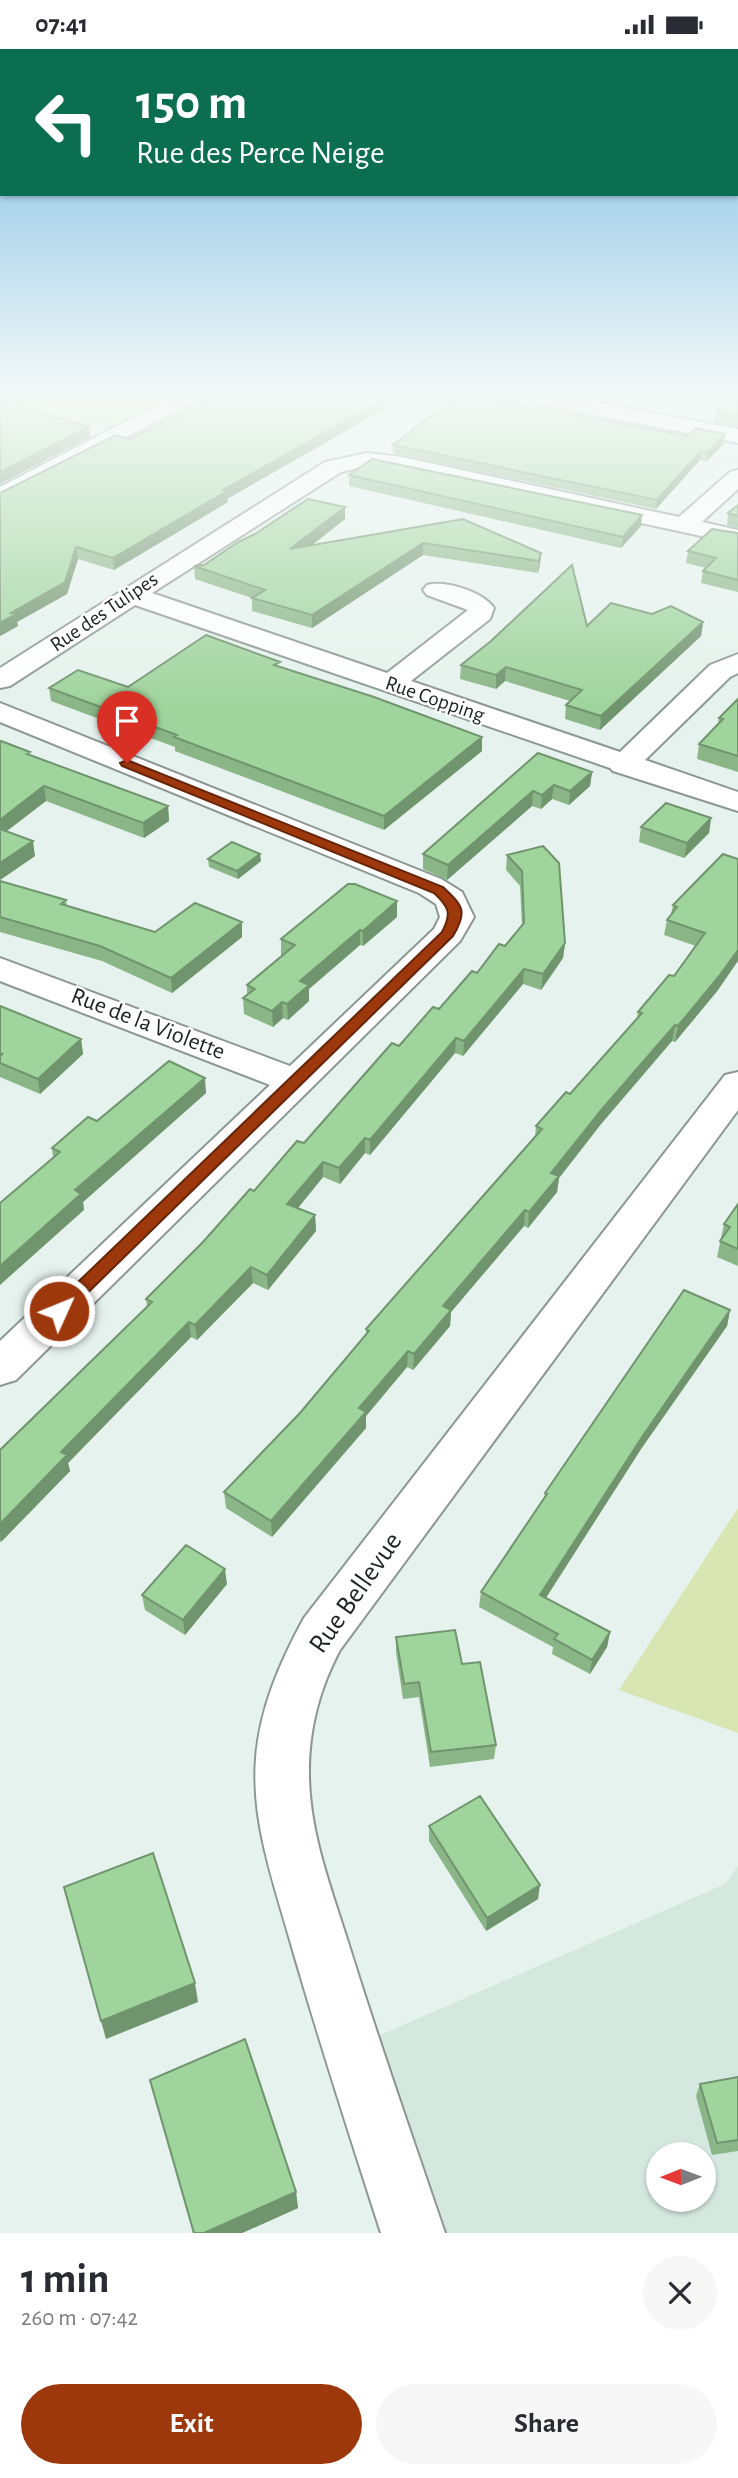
<!DOCTYPE html>
<meta charset="utf-8">
<style>
body{margin:0;font-family:"Alegreya Sans",sans-serif;background:#f7f7f7;color:#2b2b33;height:100vh;display:flex;flex-direction:column;font-size:26px;white-space:nowrap}
*{box-sizing:border-box;margin:0}
p{font-size:23px;color:#7c7c81}
.icon{flex:none;width:38px;height:38px;fill:none;stroke:currentColor;stroke-width:2;stroke-linecap:round;stroke-linejoin:round}
.map{position:relative;height:2184px;overflow:hidden}
.details{display:flex;flex-direction:column;background:#fff;flex:1}
.details>*{flex:none}
.hud{position:absolute;left:0px;top:0px;width:738px;height:147px;box-shadow:0 2px 5px #0004;background:#0b6e4f;color:#fff;overflow:hidden}
.needle{width:46px;rotate:269deg}
.fabs{position:absolute;left:646px;top:2093px;display:grid;gap:14px}
.fabs a{display:grid;place-items:center;width:70px;height:70px;border-radius:50%;background:#fff;box-shadow:0 2px 5px #0004;font-size:35px}
.pin{position:absolute;display:grid;place-items:center;width:60px;height:60px;color:#fff;margin:-72px -30px;border-radius:50% 50% 50% 0;rotate:-45deg;box-shadow:0 0 7px #0007}
.pin .icon{rotate:45deg}
.me{position:absolute;width:77px;margin:-38px;rotate:46deg;stroke-linejoin:round;filter:drop-shadow(0 0 5px #0008)}
.turn{display:flex;align-items:center;gap:24px;height:147px;padding:0 21px;font-size:32px}
.turn .icon{width:91px;height:91px;stroke-width:2.5}
.turn b{display:block;font-size:49px;line-height:60px}
.round{display:grid;place-items:center;flex:none;width:74px;height:74px;border-radius:37px;background:#f7f7f7}
.headline{display:flex;align-items:center;justify-content:space-between;height:119px;padding:0 21px}
h1{font-size:42px;font-weight:700;line-height:52px}
.primary-button{display:flex;gap:14px;margin-top:auto;padding:14px 21px}
.primary-button a{flex:1;height:80px;border-radius:42px;background:#9d380d;color:#fff;font-size:28px;font-weight:700;line-height:80px;text-align:center}
.primary-button a+a{background:#f7f7f7;color:#2b2b33}
.status{display:flex;justify-content:space-between;align-items:center;height:49px;padding:0 35px;background:#fff;direction:ltr}
.status svg{height:19px;fill:currentColor}
.map>svg:first-child{display:block}
</style>
<div class="status"><b>07:41</b><svg viewBox="0 0 49 12"><path d="M0 12V9h3v3zM5 12V6h3v6zM10 12V3h3v9zM15 12V0h3v12zM26 1h20v11H26zM47 4h2v5h-2z"/></svg></div>
<div class="map">
<svg width="738" height="2184" viewBox="0 0 738 2184">
<rect width="100%" height="100%" fill="#e6f2ed"/>
<!-- built -->
<path fill="#d4e8e0" fill-rule="evenodd" d="M738,1817v367h-291l-71,-196 349,-153zM658,2105h46v46h-46z"/>
<!-- green -->
<path fill="#dae5b4" d="M9,349h143l5,8 -44,25 -72,-18z
M738,1459v225l-119,-43z"/>
<g fill="none" stroke-linecap="round" stroke-linejoin="round">
<defs>
<path id="minor" d="M170,349h27l-3,4 -194,101v-16z
M529,349h45l164,31v14l-199,-39z
M367,404l35,4 277,60 51,-45 8,-2v19l-36,33 36,8v14l-336,-73 -35,-5 -26,6 -189,121 235,80 81,-63 -41,-15 -4,-5 4,-5c19,-5 56,7 67,23l-4,11 -79,62 209,71 90,-87 28,-11v19l-8,4 -85,83 93,32v19l-125,-40 -3,-3 -475,-163 -125,81 -10,2v-20l325,-206z
M0,654l441,176 21,13 12,25 -14,24 -444,439 -16,5v-44l270,-256 -270,-104v-23l290,108 144,-137 6,-12 -4,-13 -17,-11 -419,-171z
M738,1023v38l-398,540c-21,39 -32,83 -31,127 1,57 22,111 39,165 30,97 64,194 97,291h-64c-31,-96 -62,-192 -90,-289 -17,-61 -40,-122 -35,-186 4,-50 24,-96 48,-140l421,-543z"/>
</defs>
<!-- minor casing -->
<use href="#minor" stroke="#8c9793" stroke-width="4"/>
<!-- minor -->
<use href="#minor" fill="#fff" fill-rule="evenodd"/>
</g>
<!-- wall -->
<path fill="#8ab687" d="M446,349h58l-4,3 224,42 -17,18 -7,-1 -44,49 -263,-56v-8l56,-42z
M738,349v29l-24,-5 1,-10z
M349,426l292,51 -20,22 -272,-62z
M0,444l227,6 1,3 -114,68 -36,-11 -11,35 -50,28 1,4 -18,10z
M738,456v23l-11,-3 1,-12z
M345,458v12l-34,27 152,-27 78,34 -1,12 -2,8 -115,-18 -111,73 -60,-17v-13l-57,-19 -1,-13 10,-1z
M738,484v59l-37,-9 2,-12 3,-3 -20,-5 2,-12z
M652,565l51,8 -2,14 -101,94 -35,-11 1,-14 4,-4 -65,-20 -9,8 -36,-10 1,-14 126,-39z
M280,618l202,84 -98,79 -209,-79v-4l-124,-46 -2,-13 79,-1z
M738,650v73l-41,-13 2,-15 19,-19 1,-7z
M0,693l31,13 137,51 1,15 -25,17 -98,-37 -39,30 28,25 -35,24z
M538,704l54,19 -2,14 -21,19 -17,-6 -11,10 -9,-3 -85,74 -24,-11v-15z
M711,769l-2,15 -25,25 -45,-16 2,-15z
M543,797l22,97 -2,15 -22,32 -18,-6 -60,72 -8,-3 -85,102 -5,-2 -25,31 -17,-7 -25,31 17,7 1,16 -48,59 -15,-7 -56,57 -6,-3 -123,126 2,8 -69,71 -1,-1v-91l147,-143 -1,-8 108,-108 50,-48 95,-97 106,-100 17,-21 -2,-39 -14,-16 1,-15z
M723,805l-5,136 -43,52 -3,-1 -71,83 -42,54 -2,14 -29,36 -4,-2 -73,86 -1,14 -37,44 -6,-3 -41,49v12l-94,109 -46,-29 -2,-16 76,-79 66,-78v-6l169,-192 1,-11 34,-32 67,-76 1,-6 36,-36 22,-30 -32,-11 3,-15 4,-6 2,-9z
M208,810l53,2 -23,18 -29,-12z
M0,832l66,19 1,6 88,26 87,-10v15l-70,56 -70,-32 -102,-29z
M397,868l-34,29 -3,-1 -51,44v12l-21,19 -5,-2 -10,9 -29,-13 -1,-16 4,-3v-10l35,-30h-1v-16z
M0,957l81,33 2,15 -43,40 -40,-17z
M206,1044l-123,109 1,8 -31,-53 -1,-9 45,-27z
M738,1155v62l-21,-9 7,-33z
M730,1261l-3,16 -86,123 -95,149 64,34 -3,15 -17,27 -38,-20 1,-7 -74,-40 2,-15 63,-94 1,-5z
M227,1535l-42,51 -40,-25 -3,-15z
M396,1588l66,27 34,81 -2,14 -64,8 -11,-70 -16,2 -7,-47z
M429,1777l109,73 -52,32 -57,-90z
M738,2028v74l-26,4 -16,-59 4,-12z
M150,2031l146,112 2,16 -56,25h-49z"/>
<!-- shaded-wall -->
<path fill="#70946e" d="M386,349h18l-177,101 1,3 -114,68 -1,-12 110,-68z
M89,378l1,10 -90,47v-12z
M725,385l-1,9 -17,18 1,-9z
M701,402l-1,9 -44,49 1,-9z
M345,458v12l-55,43v-13z
M642,466l-1,11 -20,22 2,-11z
M423,494v12l-111,73v-13z
M76,498l2,12 -11,35 -50,28 1,4 -18,10v-13z
M541,504l-1,12 -2,8 1,-12z
M703,573l-2,14 -101,94 1,-14z
M506,618l-1,14 -9,8v-14z
M482,688v14l-98,79v-14z
M592,723l-2,14 -21,19 1,-14z
M554,736l-2,14 -11,10 1,-14z
M44,737l2,15 -46,35v-16z
M533,742l-1,15 -85,74 1,-15z
M168,757l1,15 -25,17 -1,-15z
M711,769l-2,15 -25,25 3,-15z
M33,792l2,15 -35,24v-17z
M260,805l1,7 -23,18 -1,-8z
M397,852v16l-34,29v-15z
M242,873v15l-70,56 -1,-15z
M360,881v15l-51,44v12l-21,19 -1,-16 13,-23z
M565,894l-2,15 -22,32 2,-16z
M738,901v11l-20,29 -43,52 3,-16z
M524,920l-1,15 -60,72 1,-15z
M282,953l1,16 -10,9 -1,-16z
M675,976l-3,16 -71,83 -42,54 -2,14 -29,36 1,-16 22,-39 52,-65z
M456,989l-1,15 -85,102v-15z
M81,990l2,15 -43,40 -2,-15z
M205,1029l1,15 -123,109 1,8 -84,75v-19l75,-76z
M365,1089v15l-25,31 -1,-16z
M323,1113v15l-35,43 -1,-16z
M525,1161l-1,16 -73,86 -1,14 -37,44 1,-16 29,-48z
M315,1166l1,16 -48,59 -1,-15z
M251,1218l2,16 -56,57 -2,-15z
M730,1261l-3,16 -86,123 -103,161 2,-15 104,-161z
M189,1273l2,15 -123,126 2,8 -69,71 -1,-6v-12l61,-72z
M408,1302l-1,16 -41,49v12l-94,109 -1,-16 88,-113z
M225,1520l2,15 -42,51 -2,-15z
M610,1583l-3,15 -17,27 2,-14z
M540,1836l-2,14 -52,32 1,-13z
M195,1934l3,19 -92,37 -5,-18z
M296,2143l2,16 -56,25h-38z"/>
<!-- building -->
<path fill="#a0d49d" stroke="#70946e" stroke-width="2" d="M0,349h13l42,19 34,10 -89,45z
M211,349h175l-163,92 4,1 -114,67 -37,-11 -11,35 -54,31 5,1 -16,9v-130l116,-58 14,4 9,-4z
M455,349h32l199,38 10,-8 29,6 -17,18 -7,-1 -44,49 -264,-55z
M734,349h4v19l-23,-5z
M372,410l270,56 -19,22 -274,-62z
M308,450l37,8 -55,42 173,-30 78,34 -2,8 -116,-18 -111,72 -60,-17 13,-8 -71,-24 10,-1 34,-23 17,-8z
M738,456v11l-10,-3z
M712,480l26,4v47l-35,-9 13,-13 -28,-7z
M572,516l15,61 24,-23 41,11 19,-8 32,16 -102,94 -35,-11 16,-15 -76,-23 -10,8 -35,-10 30,-24z
M206,586l74,27 -6,3 100,32 108,40 -98,79 -210,-79 3,-2 -128,-47 29,-18 50,17z
M738,650v57l-39,-12 24,-25 -4,-1z
M1,692l29,11 -3,2 141,52 -25,17 -99,-37 -44,34v-78z
M538,704l54,19 -22,19 -16,-6 -12,10 -9,-4 -85,74 -25,-11z
M666,754l45,15 -24,25 -46,-16z
M0,780l33,12 -33,22z
M232,793l28,12 -23,17 -29,-12z
M543,797l16,17 6,80 -22,31 -19,-5 -60,72 -8,-3 -86,102 -5,-2 -26,30 -16,-6 -36,42 28,11 -48,60 -16,-8 -56,58 -6,-3 -128,130 6,3 -67,69v-74l152,-148 -6,-3 57,-57 47,-53 4,2 43,-50 7,2 88,-100 7,3 34,-39 6,2 33,-38 5,2 22,-29 6,2 19,-23 -2,-52 -15,-16z
M723,805l15,5v91l-18,25 -42,51 -3,-1 -72,83 -52,65 8,3 -30,36 -4,-2 -82,96 8,4 -37,44 -6,-3 -49,57 7,4 -95,109 -47,-29 76,-79 69,-82 -3,-2 176,-200 -6,-3 30,-34 4,2 72,-81 -4,-1 31,-37 5,1 31,-43 -38,-13 10,-13 -4,-2z
M0,832l66,19 -5,4 94,28 40,-29 47,19 -71,56 -71,-32 -100,-29z
M348,835h7l42,17 -34,30 -3,-1 -60,51 9,4 -22,19 -5,-2 -10,9 -29,-13 12,-9 -8,-4 48,-40 -14,-6z
M0,957l10,4 71,29 -43,40 -38,-16v-7l2,-2h-2z
M169,1012l36,17 -130,112 6,4 -81,72v-63l60,-51 -8,-4 36,-31 9,4z
M738,1155v45l-18,-8 10,-14 -6,-3z
M684,1241l46,20 -86,124 -104,161 70,37 -18,28 -38,-21 4,-5 -77,-42 66,-98 -2,-1z
M186,1496l39,24 -42,51 -41,-25z
M455,1581l7,34 18,-2 16,83 -65,7 -12,-70 -15,2 -8,-47z
M480,1747l60,89 -53,33 -58,-92z
M153,1804l42,130 -94,38 -37,-134z
M245,1990l51,153 -92,41h-10l-44,-153z
M738,2028v63l-21,3 -17,-59z"/>
<!-- sky -->
<linearGradient id="sky" x2="0" y2="1"><stop stop-color="#73b8e2"/><stop offset="0.53" stop-color="#f4f9f7"/><stop offset="1" stop-color="#f4f9f7" stop-opacity="0"/></linearGradient>
<rect width="738" height="655" fill="url(#sky)"/>
<!-- route -->
<path fill="#9d380d" stroke="#662408" stroke-width="2" d="M127,711l316,127c20,19 25,24 10,49l-388,379h-12l-3,-4 3,-5 389,-374c10,-19 7,-25 -8,-39l-312,-127 -2,-3z"/>
<g text-anchor="middle" dominant-baseline="central" stroke-width="5" stroke-linejoin="round" paint-order="stroke">
<!-- far-street labels -->
<g font-size="21" fill="#1e2321" stroke="#fff">
<text transform="translate(104 563) rotate(-34)">Rue des Tulipes</text>
<text transform="translate(435 650) rotate(19)">Rue Copping</text>
</g>
<!-- street labels -->
<g font-size="24" fill="#1e2321" stroke="#fff">
<text transform="translate(148 975) rotate(21)">Rue de la Violette</text>
</g>
<!-- near-street labels -->
<g font-size="28" fill="#1e2321" stroke="#fff">
<text transform="translate(356 1544) rotate(-55)">Rue Bellevue</text>
</g>
</g>
</svg>
<div class="fabs">
<a><svg class="needle" viewBox="-14 -14 28 28"><path d="M0-13l5 13h-10z" fill="#e53935"/><path d="M0 13l5-13h-10z" fill="#7c7c81"/></svg></a>
</div>
<div class="pin" style="left:127px;top:714px;background:#d93025"><svg class="icon" aria-label="arrive" viewBox="0 0 24 24"><path d="M6 21V4h12l-3 4 3 4H6"/></svg></div>
<svg class="me" style="left:59px;top:1262px" viewBox="-20 -20 40 40"><circle r="17" fill="#9d380d" stroke="#fff" stroke-width="3"/><path d="M0-11L8 9 0 5-8 9z" fill="#fff"/></svg>
<div class="hud">
<div class="turn"><svg class="icon" aria-label="left" viewBox="0 0 24 24"><path d="M17 20v-9H6M10 6l-5 5 5 5"/></svg><div><b>150 m</b>Rue des Perce Neige</div></div>
</div>
</div>
<section class="details">
<div class="headline"><div><h1>1 min</h1><p>260 m · 07:42</p></div><a class="round"><svg class="icon" aria-label="close" viewBox="0 0 24 24"><path d="M6 6l12 12M18 6L6 18"/></svg></a></div>
<div class="primary-button"><a>Exit</a><a>Share</a></div>
</section>
